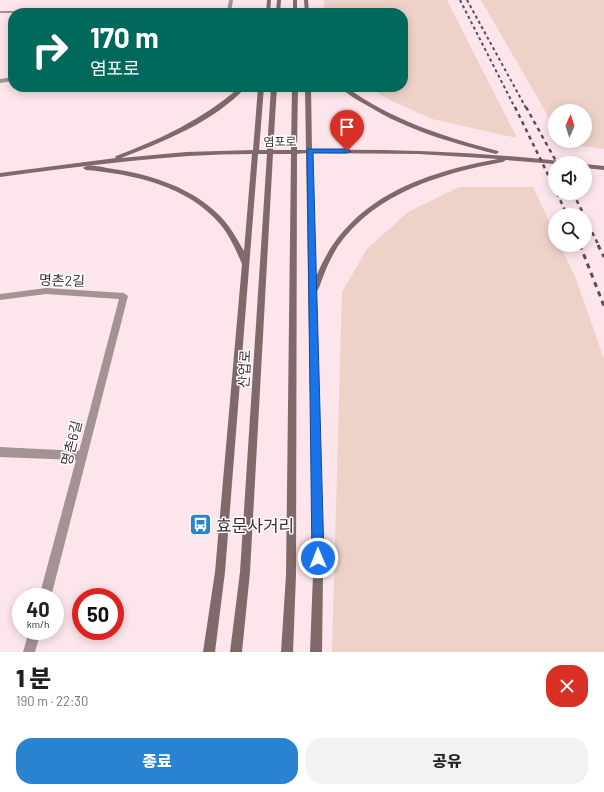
<!DOCTYPE html>
<html lang="ko">
<meta charset="utf-8">
<style>
body{margin:0;font-family:Barlow,"Noto Sans KR",sans-serif;background:#f2f2f2;color:#202124;height:100vh;display:flex;flex-direction:column;font-size:15px;white-space:nowrap}
*{box-sizing:border-box;margin:0}
p{font-size:13px;color:#757577}
.icon{flex:none;width:22px;height:22px;fill:none;stroke:currentColor;stroke-width:2;stroke-linecap:round;stroke-linejoin:round}
.map{position:relative;height:652px;overflow:hidden}
.drawer{display:flex;flex-direction:column;background:#fff;flex:1}
.drawer>*{flex:none}
.guide{position:absolute;left:8px;top:8px;width:400px;height:84px;border-radius:16px;box-shadow:0 2px 10px #0003;background:#00695c;color:#fff;overflow:hidden}
.needle{width:26px;rotate:3deg}
.controls{position:absolute;left:548px;top:104px;display:grid;gap:8px}
.controls a{display:grid;place-items:center;width:44px;height:44px;border-radius:50%;background:#fff;box-shadow:0 2px 10px #0003;font-size:20px}
.speed{position:absolute;left:12px;top:588px;display:flex;gap:8px;font-size:20px;font-weight:700;text-align:center}
.speed>*{display:grid;place-content:center;width:52px;height:52px;border-radius:50%;background:#fff;box-shadow:0 2px 10px #0003;line-height:1}
.speed small{font-size:10px;font-weight:400}
.speed .limit{border:6px solid #d22;background:#fff;color:#111}
.pin{position:absolute;display:grid;place-items:center;width:34px;height:34px;color:#fff;margin:-41px -17px;border-radius:50% 50% 50% 0;rotate:-45deg;box-shadow:0 0 4px #0007}
.pin .icon{rotate:45deg}
.me{position:absolute;width:44px;margin:-22px;rotate:359deg;stroke-linejoin:round;filter:drop-shadow(0 0 3px #0008)}
.turn{display:flex;align-items:center;gap:14px;height:84px;padding:0 16px;font-size:18px}
.turn .icon{width:52px;height:52px;stroke-width:2.5}
.turn b{display:block;font-size:28px;line-height:34px}
.round{display:grid;place-items:center;flex:none;width:42px;height:42px;border-radius:16px;background:#f2f2f2}
.headline{display:flex;align-items:center;justify-content:space-between;height:68px;padding:0 16px}
h1{font-size:24px;font-weight:800;line-height:30px}
.button{display:flex;gap:8px;margin-top:auto;padding:8px 16px}
.button a{flex:1;height:46px;border-radius:16px;background:#2983d0;color:#fff;font-size:16px;font-weight:800;line-height:46px;text-align:center}
.button a+a{background:#f2f2f2;color:#202124}
.map>svg:first-child{display:block}
</style>
<div class="map">
<svg width="604" height="652" viewBox="0 0 604 652">
<rect width="100%" height="100%" fill="#fce5eb"/>
<!-- green -->
<path fill="#eed2c8" d="M324,0h123l70,138 -85,-19 -42,-19 -22,-13h35v-74h-79z
M481,0h123v149l-40,-5 -2,-3h23v-30h-30v17z
M459,187h74l22,47v11h5l16,34 28,80v293h-272l10,-360 25,-43 41,-37z"/>
<g fill="none" stroke-linecap="round" stroke-linejoin="round">
<!-- service -->
<path fill="#a39493" fill-rule="evenodd" d="M229,0h4l-2,13h-231v-2h227z
M13,77v4l-13,2v-4z
M46,288l78,5 4,3 -77,301h-12l37,-137 -76,-3v-10l79,4 40,-152 -73,-5 -46,6v-6z
M29,631h12l-6,21h-12z"/>
<!-- secondary -->
<path fill="#806a69" fill-rule="evenodd" d="M267,0h4l-1,13h-4z
M277,0h4l-1,13h-4z
M293,0h4v13h-4z
M304,0h4l1,13h-4z
M240,87h6c-32,35 -81,54 -125,71l65,-6 67,-2 5,-63h6l-5,63h8l4,-63h6l-4,63h18l1,-63h6l-1,63h9l-1,-63h6l1,63c83,-1 166,2 248,11l3,2h-8v1l-49,-4 -3,2c-61,11 -128,31 -165,84 -6,10 -11,20 -15,31 -2,5 -4,12 -7,16l7,281 -1,78h-12l3,-78 -7,-421 -9,1 -1,421 -3,77h-12l5,-77 5,-421h-18l-23,418 -8,80h-12l10,-80 27,-418h-9l-33,418 -10,80h-12l12,-80 27,-308c-6,-14 -12,-28 -22,-40 -32,-38 -87,-50 -134,-54l-3,-2c6,-5 22,0 30,1 37,5 80,19 107,47 10,10 17,23 24,35l8,-97c-84,0 -168,12 -252,23v-4l116,-15 -1,-1 1,-1c45,-17 87,-37 124,-69zM312,153l106,1 80,5c-77,14 -151,40 -182,118z
M340,87h6c46,33 98,50 152,64l1,1 -3,2c-44,-11 -89,-24 -128,-48 -9,-5 -20,-11 -28,-19z
M585,164l19,2v4l-19,-2z"/>
<!-- rail-far2 -->
<path stroke="#5b4c50" stroke-width="2" stroke-dasharray="3 3" stroke-linecap="butt" d="M460,0l55,108
M467,0l59,108"/>
<!-- rail-far1 -->
<path stroke="#5b4c50" stroke-width="2.5" stroke-dasharray="4 4" stroke-linecap="butt" d="M515,107l40,82
M526,107l31,56
M557,193l10,22
M573,193l11,22
M585,218l14,28"/>
<!-- rail -->
<path stroke="#5b4c50" stroke-width="3" stroke-dasharray="5 5" stroke-linecap="butt" d="M580,245l24,61
M598,245l6,12"/>
</g>
<!-- route -->
<path fill="#1a73e8" stroke="#114b97" d="M307,149h40l4,2 -4,2h-34l11,405 -2,5 -4,1 -5,-1 -1,-5z"/>
<!-- icons -->
<defs>
<symbol id="bus-square" viewBox="-11 -11 22 22"><rect x="-9" y="-9" width="18" height="18" rx="4" fill="#2983d0" stroke="#fff"/><path d="M-5-6H5V4H4V6H2V4H-2V6H-4V4H-5ZM-3.5-4V0h7V-4ZM-3.5 1.2v1.5H-2V1.2ZM2 1.2v1.5H3.5V1.2Z" fill="#fff"/></symbol>
</defs>
<g fill-rule="evenodd">
<use href="#bus-square" x="188" y="512" width="25" height="25"/>
</g>
<g text-anchor="middle" dominant-baseline="central" stroke-width="3" stroke-linejoin="round" paint-order="stroke">
<!-- far-street labels -->
<g font-size="12" fill="#3f3135" stroke="#fff">
<text transform="translate(280 141) rotate(-1)">염포로</text>
</g>
<!-- street labels -->
<g font-size="14" fill="#3f3135" stroke="#fff">
<text transform="translate(62 280) rotate(2)">명촌2길</text>
<text transform="translate(244 369) rotate(-87)">산업로</text>
<text transform="translate(71 443) rotate(-76)">명촌6길</text>
</g>
<!-- near-poi labels -->
<g font-size="17" fill="#3f3135" stroke="#fff" text-anchor="start">
<text x="216" y="525">효문사거리</text>
</g>
</g>
</svg>
<div class="controls">
<a><svg class="needle" viewBox="-14 -14 28 28"><path d="M0-13l5 13h-10z" fill="#e53935"/><path d="M0 13l5-13h-10z" fill="#757577"/></svg></a>
<a><svg class="icon" aria-label="sound" viewBox="0 0 24 24"><path d="M4 9h4l5-4v14l-5-4H4zM17 9q2 3 0 6"/></svg></a>
<a><svg class="icon" aria-label="search" viewBox="0 0 24 24"><circle cx="10" cy="10" r="6"/><path d="M15 15l6 6"/></svg></a>
</div>
<div class="speed"><div>40<small>km/h</small></div><div class="limit">50</div></div>
<div class="pin" style="left:347px;top:151px;background:#d93025"><svg class="icon" aria-label="arrive" viewBox="0 0 24 24"><path d="M6 21V4h12l-3 4 3 4H6"/></svg></div>
<svg class="me" style="left:318px;top:558px" viewBox="-20 -20 40 40"><circle r="17" fill="#1a73e8" stroke="#fff" stroke-width="3"/><path d="M0-11L8 9 0 5-8 9z" fill="#fff"/></svg>
<div class="guide">
<div class="turn"><svg class="icon" aria-label="right" viewBox="0 0 24 24"><path d="M7 20v-9h11M14 6l5 5-5 5"/></svg><div><b>170 m</b>염포로</div></div>
</div>
</div>
<section class="drawer">
<div class="headline"><div><h1>1 분</h1><p>190 m · 22:30</p></div><a class="round" style="background:#d93025;color:#fff"><svg class="icon" aria-label="close" viewBox="0 0 24 24"><path d="M6 6l12 12M18 6L6 18"/></svg></a></div>
<div class="button"><a>종료</a><a>공유</a></div>
</section>
